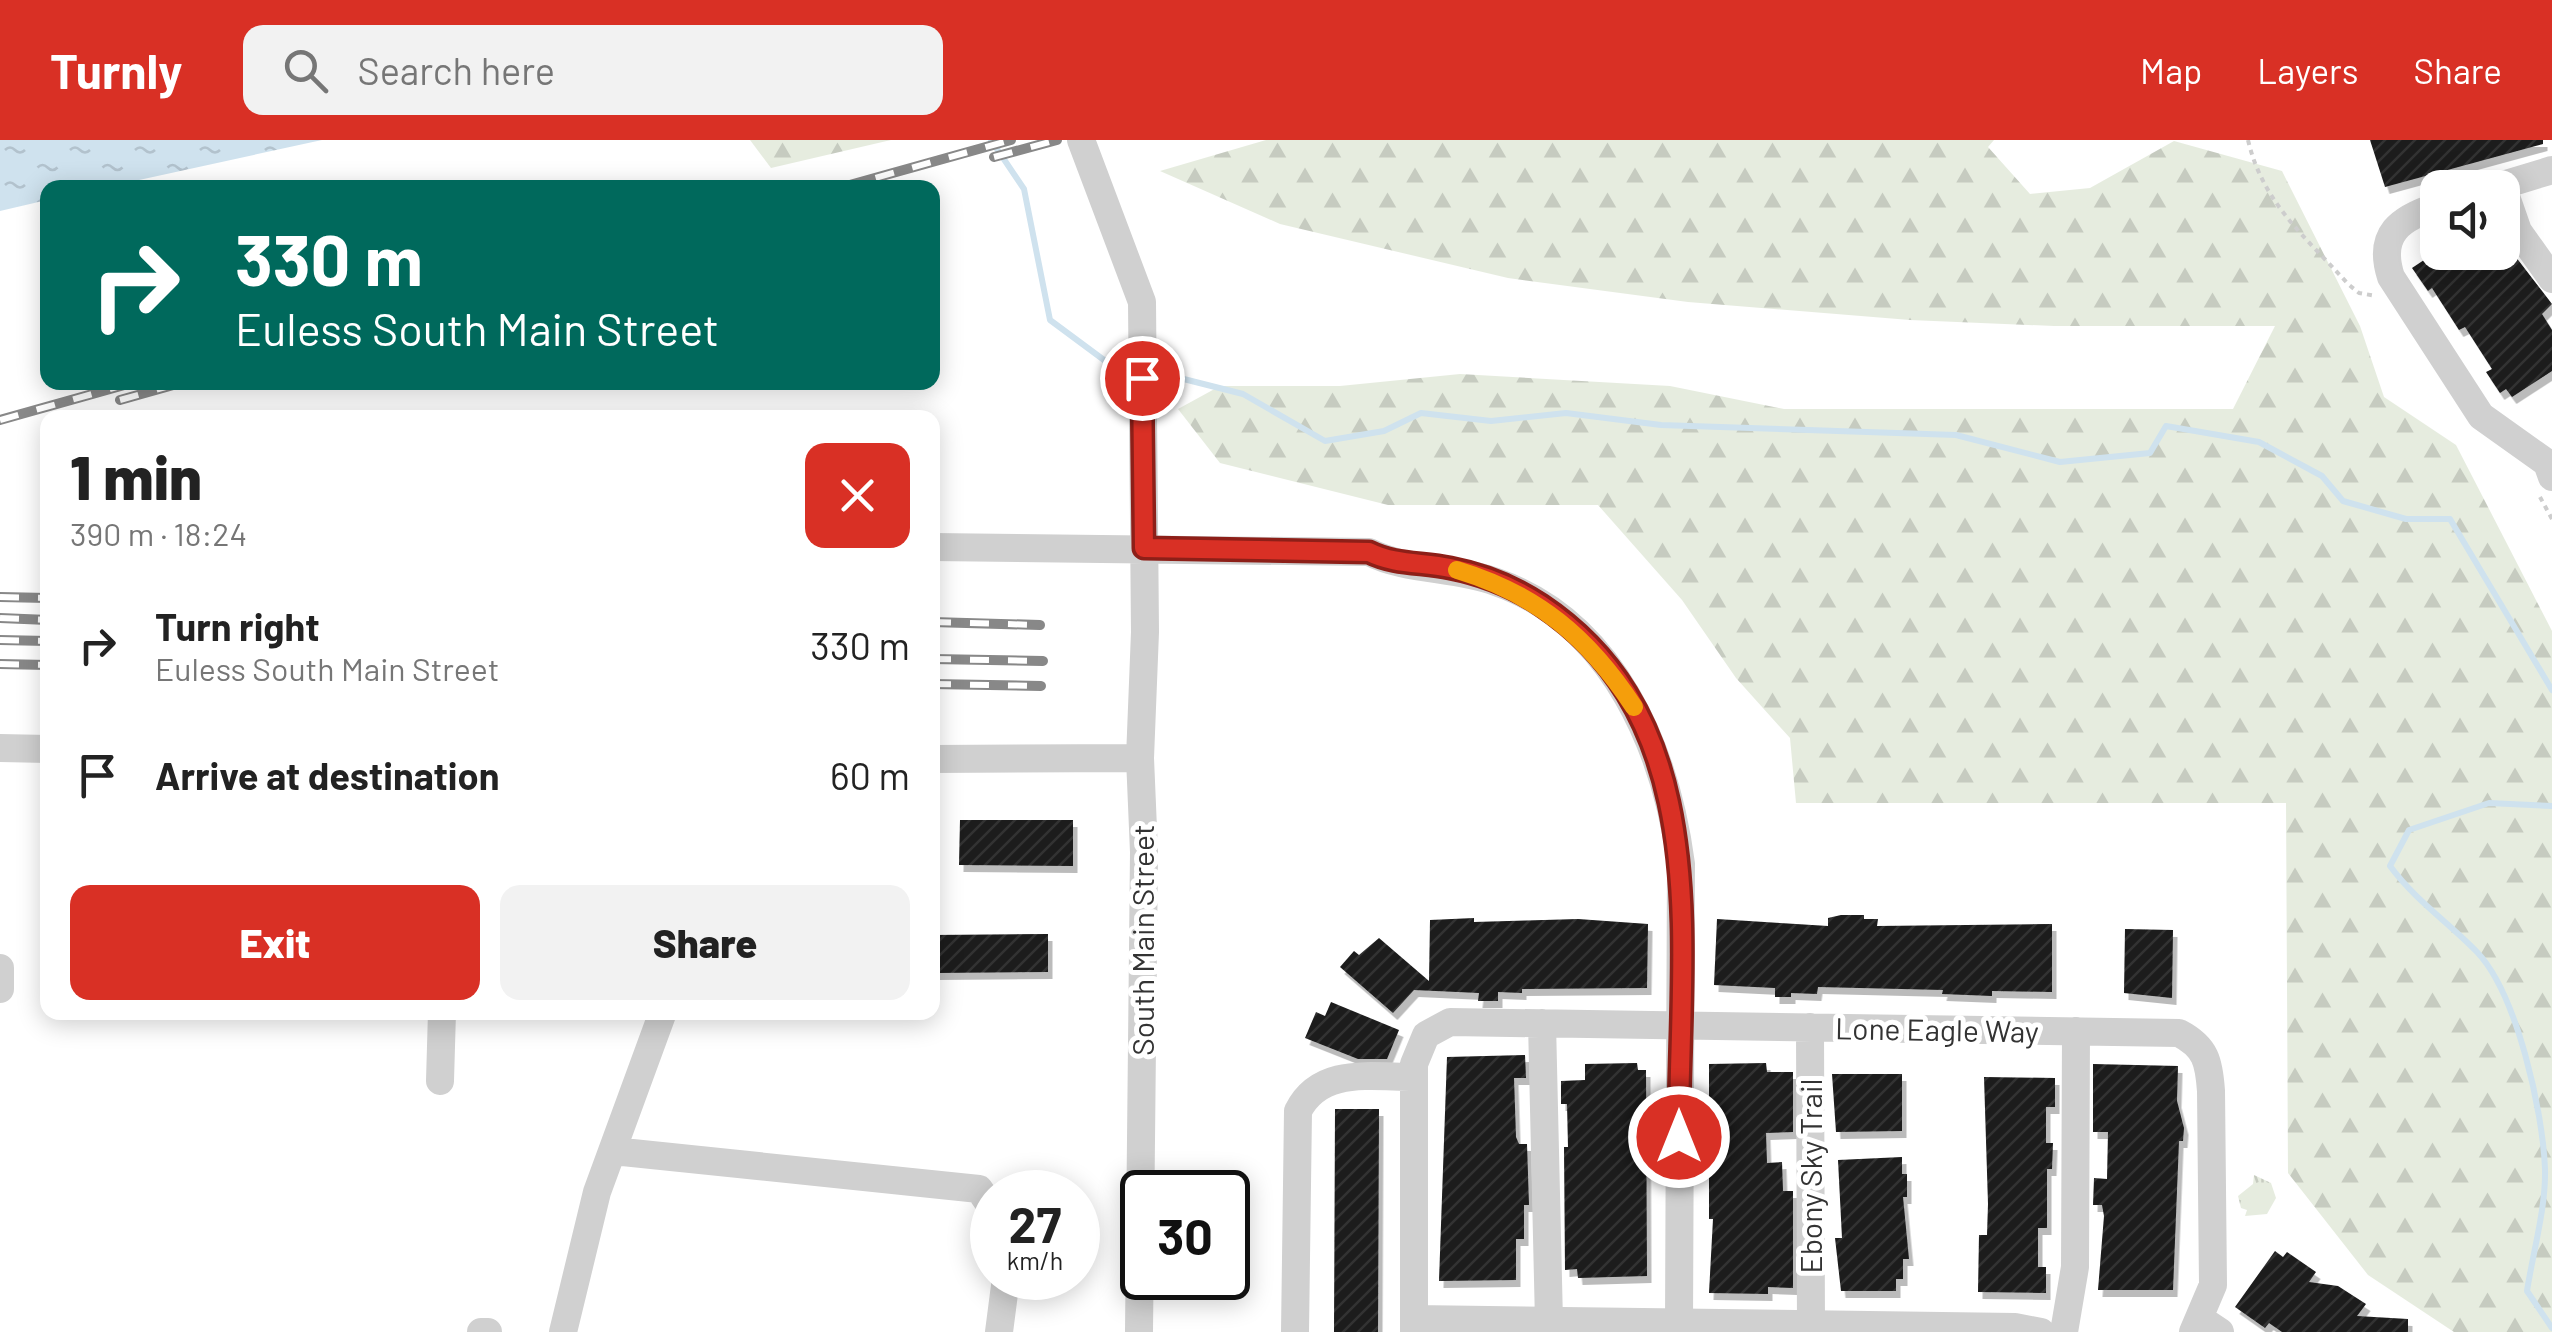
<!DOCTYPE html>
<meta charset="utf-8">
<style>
body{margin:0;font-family:Barlow,sans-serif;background:#f2f2f2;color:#222;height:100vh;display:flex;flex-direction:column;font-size:38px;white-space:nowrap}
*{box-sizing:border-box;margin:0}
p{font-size:32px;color:#767676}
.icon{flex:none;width:55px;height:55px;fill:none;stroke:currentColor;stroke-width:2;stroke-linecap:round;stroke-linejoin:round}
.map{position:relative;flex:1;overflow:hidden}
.side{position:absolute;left:40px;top:270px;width:900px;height:610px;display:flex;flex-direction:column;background:#fff;border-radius:20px;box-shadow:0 5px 25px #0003}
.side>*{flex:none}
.top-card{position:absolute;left:40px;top:40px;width:900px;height:210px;border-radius:20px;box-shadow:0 5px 25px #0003;background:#00695c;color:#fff;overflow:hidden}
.buttons{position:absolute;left:2420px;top:30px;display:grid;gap:20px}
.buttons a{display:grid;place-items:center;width:100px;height:100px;border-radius:20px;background:#fff;box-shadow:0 5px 25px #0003;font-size:50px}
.speed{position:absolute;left:970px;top:1030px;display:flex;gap:20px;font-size:50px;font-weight:700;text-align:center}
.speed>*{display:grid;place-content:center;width:130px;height:130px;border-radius:50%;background:#fff;box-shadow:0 5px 25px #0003;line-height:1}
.speed small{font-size:25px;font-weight:400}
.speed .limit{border:5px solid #111;border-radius:15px;background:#fff;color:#111}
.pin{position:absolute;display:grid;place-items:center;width:85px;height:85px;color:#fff;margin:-42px;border:5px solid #fff;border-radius:50%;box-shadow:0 2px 10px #0007}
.me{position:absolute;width:110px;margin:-55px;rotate:0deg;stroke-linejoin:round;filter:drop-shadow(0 0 8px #0008)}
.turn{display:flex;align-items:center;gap:35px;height:210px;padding:0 30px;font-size:45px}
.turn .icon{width:130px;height:130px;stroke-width:2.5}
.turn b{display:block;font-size:70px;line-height:85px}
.round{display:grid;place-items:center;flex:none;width:105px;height:105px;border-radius:20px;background:#f2f2f2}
.overview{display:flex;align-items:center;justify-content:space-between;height:170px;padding:0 30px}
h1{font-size:60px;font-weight:800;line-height:75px}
.button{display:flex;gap:20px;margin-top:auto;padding:20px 30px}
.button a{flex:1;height:115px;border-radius:20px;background:#d93025;color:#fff;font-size:40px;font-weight:800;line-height:115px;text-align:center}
.button a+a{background:#f2f2f2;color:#222}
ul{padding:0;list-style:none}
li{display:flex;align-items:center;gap:30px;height:130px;padding:0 30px}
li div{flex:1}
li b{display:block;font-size:38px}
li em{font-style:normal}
header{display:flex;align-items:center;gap:60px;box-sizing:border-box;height:140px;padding:0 50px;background:#d93025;color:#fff}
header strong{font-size:48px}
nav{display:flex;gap:55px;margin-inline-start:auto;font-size:35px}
.search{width:700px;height:90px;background:#f2f2f2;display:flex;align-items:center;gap:25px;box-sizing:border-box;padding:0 35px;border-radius:20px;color:#767676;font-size:38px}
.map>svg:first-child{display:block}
</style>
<header>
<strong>Turnly</strong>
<div class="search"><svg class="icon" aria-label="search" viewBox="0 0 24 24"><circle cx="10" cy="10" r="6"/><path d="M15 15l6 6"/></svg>Search here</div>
<nav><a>Map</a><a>Layers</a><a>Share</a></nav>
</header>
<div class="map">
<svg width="2552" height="1192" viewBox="0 0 2552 1192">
<defs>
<pattern id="forest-firs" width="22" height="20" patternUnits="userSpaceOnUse" patternTransform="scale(2.5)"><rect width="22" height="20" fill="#e6ecdf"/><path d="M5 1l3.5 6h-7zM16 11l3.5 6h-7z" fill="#c6cbc0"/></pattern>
<pattern id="park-tufts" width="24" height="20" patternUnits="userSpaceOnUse" patternTransform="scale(2.5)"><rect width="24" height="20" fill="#e6ecdf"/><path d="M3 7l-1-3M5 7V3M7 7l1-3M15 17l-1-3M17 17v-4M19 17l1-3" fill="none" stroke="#c6cbc0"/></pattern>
<pattern id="water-ripples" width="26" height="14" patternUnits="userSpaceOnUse" patternTransform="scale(2.5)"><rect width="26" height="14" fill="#cfe2ee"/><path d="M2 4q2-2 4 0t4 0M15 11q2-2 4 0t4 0" fill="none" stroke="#b2c2cd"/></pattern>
<pattern id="building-hatch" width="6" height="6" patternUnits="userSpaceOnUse" patternTransform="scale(2.5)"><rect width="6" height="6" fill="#1a1a1a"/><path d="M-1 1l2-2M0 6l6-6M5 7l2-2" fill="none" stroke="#333"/></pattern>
<filter id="shadow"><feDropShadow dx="4.5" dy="7" stdDeviation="0" flood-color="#0004"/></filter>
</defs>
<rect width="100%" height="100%" fill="#fff"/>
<!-- forest -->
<path fill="url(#forest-firs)" d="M750,0h141l-120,28z
M1266,0h728l-6,7 42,47 60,-6 84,-47 108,30 78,155 24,71 72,48 96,186v701h-98l-86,-57 -80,-102 -2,-370h-490l-6,-65 -54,-60 -54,-78 -84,-95h-210l-168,-42 -42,-54 42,-23h120l120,-12 210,12 114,23h449l42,-83h-221l-144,-6 -222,-18 -180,-24 -228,-54 -120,-53z"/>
<!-- park -->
<path fill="url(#park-tufts)" d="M2254,1035l17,8 5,15 -9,16 -22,2 2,-6 -6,-2 -3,-12 15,-12z"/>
<!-- water -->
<path fill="url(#water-ripples)" d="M0,0h322l-215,47 -59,1 -1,12 -47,11z"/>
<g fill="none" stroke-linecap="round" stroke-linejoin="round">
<!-- stream -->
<path stroke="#cfe2ee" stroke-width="6" d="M991,0l33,49 26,131 58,43 9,2
M1160,233l83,21 82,47 59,-10 37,-18 70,8 75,-8 95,12 295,10 104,27 90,-9 16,-27 93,16 63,34 21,25 63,18h44l102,171
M2552,666l-63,-3 -80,27 -19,36c26,35 58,56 87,86 40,42 66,160 68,217 1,39 -12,83 -18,122l25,37"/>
</g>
<!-- building -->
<path fill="url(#building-hatch)" filter="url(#shadow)" d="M2370,0h173v4l-158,43z
M2502,99l50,65 -10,10 10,16v41l-40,26 -6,-8 -6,4 -14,-21 6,-3 -27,-42 -6,3 -27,-42 -4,3 -16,-23 24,-16h66z
M960,680h113v46l-114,-1z
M1841,775h23v4h14l-1,7 175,-2v68l-60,-1v5l-50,-2 1,-4 -125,-3 -1,7 -26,-1v4h-16v-9l-61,-3 3,-66 111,7v-8z
M1474,778v4l104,-3 70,5 -1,64 -125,1v4l-24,-1v9h-20l1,-8 -65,-3 -21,23 -53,-46 14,-16 5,4 20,-17 50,43 1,-61z
M2125,789l48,1 -1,68 -48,-5z
M1048,794v38l-115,1v-38z
M1331,862l68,28 -12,29h-29l-53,-21 11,-26 9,4z
M1525,915l1,23h-12l2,59 3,7h8l2,61h-5v34h-8v41l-77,1 8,-224z
M1637,923l1,7h8l1,206 -69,2 -1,-9 -12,1 -1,-123h4l-1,-43h-6v-23l24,-1v-16z
M1766,923l1,9h26v60l-27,1 1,30 15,-1 1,29h10v97l-25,-1v7l-59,-1 4,-74h-4v-155z
M2093,924l85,2 -1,35 7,27 -1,13h-4l-6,149h-75l6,-74 -2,-11h-9l1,-27 13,1 1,-47h-15z
M1832,934h70v57l-66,1z
M1984,937l71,1v29h-9v36h7l-1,26h-5v59h-9v39h8v26l-68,-1 1,-57h8l1,-31z
M1335,969h44l-1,223h-44z
M1902,1017v17h5v23h-4l6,62h-6v20h-7v12h-55l-6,-53h7l-4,-78z
M2275,1111l8,6 4,-5 29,20 -7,10 29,4 28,18 -9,12 51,3v13h-126l-13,-9 -4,5 -30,-21z"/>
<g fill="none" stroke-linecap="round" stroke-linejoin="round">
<!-- path -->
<path stroke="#cdcdcd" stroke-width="4" stroke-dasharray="5 5" stroke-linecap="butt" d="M2248,0c15,64 58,97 100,144l11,9 17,3
M2540,357l12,22"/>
<!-- minor -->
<path stroke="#d0d0d0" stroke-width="28" d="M1081,0l61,162 3,330 -5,126 4,94 -5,480
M2502,45l16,46 34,48
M2493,48l59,-18
M2438,66c-38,12 -61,28 -47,71l90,139 66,47 5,14
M932,407l437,5c37,19 86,15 127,30 118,41 170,169 185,282l-2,459
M0,608l48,1
M932,619l208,-1
M0,828v21
M1542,883l7,299
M1810,887l1,305
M440,941l2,-69
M613,1011l366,38 13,19
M2199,1178l21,14
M1414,1179l601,8 26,5
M481,1192h7
M563,1192l34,-140 66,-180
M999,1192l7,-54
M1295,1192l3,-221c22,-44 72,-34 116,-34
M1414,1192v-268l12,-29 24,-13 729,11c27,14 30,29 32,58l2,194 -20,47
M2064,1192l11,-65 1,-236"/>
<defs>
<path id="rail" d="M994,17l63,-17
M839,48l172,-48
M120,260l64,-18
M0,280l135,-38
M0,457l48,1
M0,478l48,2
M932,482l108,3
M0,500l48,1
M932,519l111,2
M0,524l48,1
M932,544l109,2"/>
</defs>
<!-- rail casing -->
<use href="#rail" stroke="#888" stroke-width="10"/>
<!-- rail -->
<use href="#rail" stroke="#fff" stroke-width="6" stroke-dasharray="19" stroke-linecap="butt"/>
</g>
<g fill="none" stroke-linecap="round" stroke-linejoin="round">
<defs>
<path id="route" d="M1142,238l2,170 225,4c26,13 53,10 81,16 31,6 64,19 91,37 178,119 137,348 138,532"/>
</defs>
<!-- route casing -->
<use href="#route" stroke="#8d1f18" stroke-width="25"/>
<!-- route -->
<use href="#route" stroke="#d93025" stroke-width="18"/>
<!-- slow -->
<path stroke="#f59e0b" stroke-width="18" d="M1457,430c80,24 132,68 177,137"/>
</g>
<g text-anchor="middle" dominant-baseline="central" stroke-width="10" stroke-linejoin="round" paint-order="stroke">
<!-- street labels -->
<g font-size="30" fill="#333" stroke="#fff">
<text transform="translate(1142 800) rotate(-90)">South Main Street</text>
<text transform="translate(1937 889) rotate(1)">Lone Eagle Way</text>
<text transform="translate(1810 1036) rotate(-90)">Ebony Sky Trail</text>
</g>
</g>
</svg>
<div class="buttons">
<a><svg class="icon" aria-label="sound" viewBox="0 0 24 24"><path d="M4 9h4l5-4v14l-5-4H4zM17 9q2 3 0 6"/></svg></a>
</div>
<div class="speed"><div>27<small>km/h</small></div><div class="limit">30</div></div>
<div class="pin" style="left:1142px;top:238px;background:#d93025"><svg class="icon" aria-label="arrive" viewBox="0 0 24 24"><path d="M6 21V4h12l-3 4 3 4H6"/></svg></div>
<svg class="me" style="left:1679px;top:997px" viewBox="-20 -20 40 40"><circle r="17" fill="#d93025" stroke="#fff" stroke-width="3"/><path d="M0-11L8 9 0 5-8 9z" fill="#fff"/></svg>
<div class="top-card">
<div class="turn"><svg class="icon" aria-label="right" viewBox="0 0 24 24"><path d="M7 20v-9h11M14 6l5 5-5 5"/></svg><div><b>330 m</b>Euless South Main Street</div></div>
</div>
<section class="side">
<div class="overview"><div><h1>1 min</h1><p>390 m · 18:24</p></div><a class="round" style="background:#d93025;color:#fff"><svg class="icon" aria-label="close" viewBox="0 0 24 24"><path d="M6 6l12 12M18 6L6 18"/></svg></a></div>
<ul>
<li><svg class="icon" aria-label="right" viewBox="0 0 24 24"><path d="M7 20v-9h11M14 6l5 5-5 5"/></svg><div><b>Turn right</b><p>Euless South Main Street</p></div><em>330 m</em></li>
<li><svg class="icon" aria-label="arrive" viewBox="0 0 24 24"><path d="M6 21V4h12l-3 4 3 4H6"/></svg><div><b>Arrive at destination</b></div><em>60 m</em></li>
</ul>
<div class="button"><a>Exit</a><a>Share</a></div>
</section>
</div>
